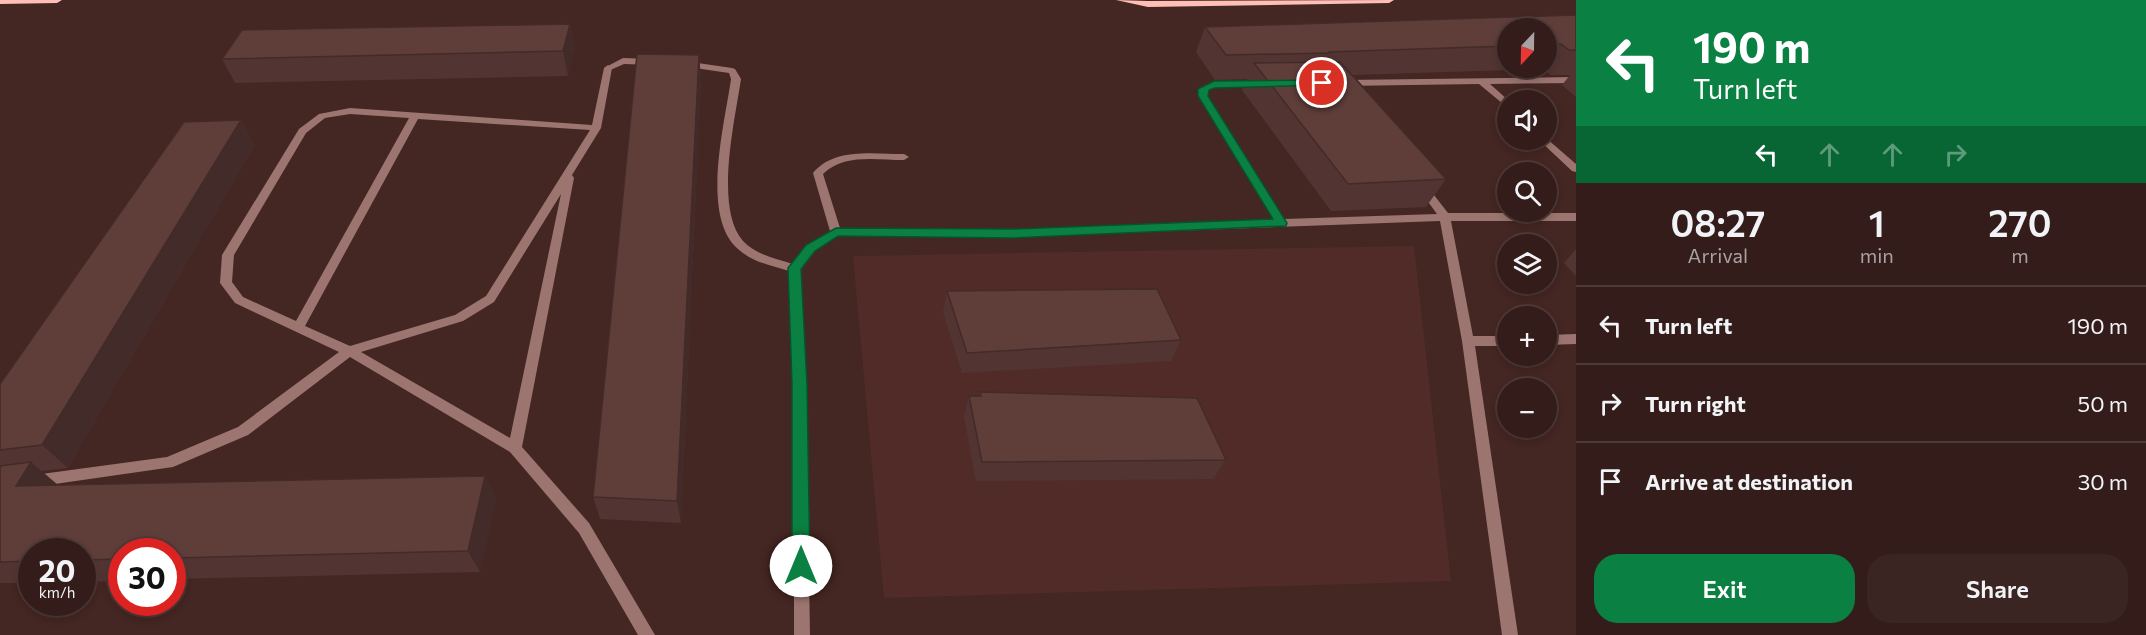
<!DOCTYPE html>
<meta charset="utf-8">
<style>
body{margin:0;font-family:Commissioner,sans-serif;background:#3b2523;color:#f1f3f6;height:100vh;display:flex;flex-direction:column;font-size:22px;white-space:nowrap}
*{box-sizing:border-box;margin:0}
p{font-size:20px;color:#a9a1a2}
.icon{flex:none;width:33px;height:33px;fill:none;stroke:currentColor;stroke-width:2;stroke-linecap:round;stroke-linejoin:round}
.map{position:relative;flex:1;overflow:hidden}
.details{display:flex;flex-direction:column;background:#331c1a;width:570px}
.details>*{flex:none}
.hud{background:#0b8043;color:#fff;overflow:hidden}
.needle{width:39px;rotate:202deg}
.controls{position:absolute;left:1497px;top:18px;display:grid;gap:12px}
.controls a{display:grid;place-items:center;width:60px;height:60px;border-radius:50%;background:#331c1a;box-shadow:0 3px 9px #0003,0 0 0 2px #4e3a39;font-size:30px}
.speed{position:absolute;left:18px;top:538px;display:flex;gap:12px;font-size:30px;font-weight:700;text-align:center}
.speed>*{display:grid;place-content:center;width:78px;height:78px;border-radius:50%;background:#331c1a;box-shadow:0 3px 9px #0003,0 0 0 2px #4e3a39;line-height:1}
.speed small{font-size:15px;font-weight:400}
.speed .limit{border:9px solid #d22;background:#fff;color:#111}
.pin{position:absolute;display:grid;place-items:center;width:51px;height:51px;color:#fff;margin:-26px;border:3px solid #fff;border-radius:50%;box-shadow:0 2px 6px #0007}
.me{position:absolute;width:66px;margin:-33px;rotate:0deg;stroke-linejoin:round;filter:drop-shadow(0 0 4px #0008)}
.turn{display:flex;align-items:center;gap:21px;height:126px;padding:0 18px;font-size:27px}
.turn .icon{width:78px;height:78px;stroke-width:2.5}
.turn b{display:block;font-size:42px;line-height:51px}
.lanes{display:flex;align-items:center;height:57px;padding:0 18px;background:#0003;justify-content:center;gap:30px;direction:ltr}
.lanes .off{opacity:.35}
.eta{display:flex;justify-content:space-evenly;align-items:center;height:102px;text-align:center}
.eta b{font-size:36px;font-weight:600;line-height:42px}
.action{display:flex;gap:12px;margin-top:auto;padding:12px 18px}
.action a{flex:1;height:69px;border-radius:24px;background:#0b8043;color:#fff;font-size:24px;font-weight:600;line-height:69px;text-align:center}
.action a+a{background:#3b2523;color:#f1f3f6}
ul{padding:0;list-style:none}
li{display:flex;align-items:center;gap:18px;height:78px;padding:0 18px;border-top:2px solid #4e3a39}
li div{flex:1}
li b{display:block;font-size:22px}
li em{font-style:normal}
main{display:flex;flex:1;min-height:0}
.map>svg:first-child{display:block}
</style>
<main>
<div class="map">
<svg width="1576" height="635" viewBox="0 0 1576 635">
<rect width="100%" height="100%" fill="#442622"/>
<!-- built -->
<path fill="#512b27" d="M1414,246l37,335 -567,17 -31,-342z"/>
<g fill="none" stroke-linecap="round" stroke-linejoin="round">
<!-- service -->
<path fill="#9c7570" fill-rule="evenodd" d="M608,65l4,3 -11,60 -29,47 2,3 -52,269 67,76 66,112h-17l-59,-102 -69,-81 -160,-95 -102,78 -75,32 -139,20 -5,-2 -2,-4 2,-4 5,-2 133,-18 71,-30 101,-75 -104,-49 -15,-20 2,-28 77,-126 20,-15 31,-6 242,17 12,-57zM350,114l59,4 -113,203 -53,-24 -11,-15 2,-27 72,-122 19,-15zM418,119l172,11 -104,166 -31,19 -105,31 -45,-20zM561,194l-51,244 -149,-86 102,-31 31,-19z"/>
<!-- minor -->
<path fill="#9c7570" fill-rule="evenodd" d="M623,58l29,1 4,3 -4,3 -28,-1 -16,7 -4,-3z
M684,61l48,7 3,1 6,10c-6,41 -27,129 2,162 12,13 33,18 50,23l14,-19 23,-14 -17,-58c21,-26 61,-19 91,-19l5,3 -5,3c-27,0 -60,-7 -81,14l17,54 173,1 261,-9 -76,-124 3,-9 13,-5 47,-1 5,3 -5,3 -46,1 -7,2v6l76,123 153,-5 -19,-26 5,-3 4,1 21,27h128v8h-125l22,115h35v10h-33l43,289h-16l-40,-294 -22,-120 -427,16 -175,-1 -23,15 -14,19 5,114 4,251h-16v-251l-5,-113c-17,-5 -37,-9 -51,-22 -38,-33 -13,-126 -7,-170l-2,-6 -48,-7 -1,-2z
M1576,77v6l-86,1 18,16v8l-29,-24 -135,2 -5,-3 5,-3z
M1546,138l30,26v8l-4,-1 -33,-31h7z
M1576,334v10l-30,1v-10z"/>
<!-- primary -->
<path fill="#ffbfb6" fill-rule="evenodd" d="M0,0h62l-5,3 -57,1z
M1116,0l32,1 246,-1 -5,3 -241,4z"/>
</g>
<!-- wall -->
<path fill="#523532" fill-rule="evenodd" d="M1576,15v82l-14,-12 8,-10h-20l-7,-6 -190,6 93,104 -20,28 -95,4 -89,-121 5,-11 -32,1 -19,-28 9,-25zM1508,28h38v40h-38z
M570,24l5,23 -7,29 -333,7 -13,-24z
M699,55l2,24 -20,444 -81,-4 -7,-22z
M241,120l14,25 -187,323 -27,3 16,14 428,-9 11,22 -16,74 -308,7v-27h-50v29l-40,1v-30h-50v31h-32v-199z
M1576,249v27l-12,-13z
M947,291l234,49 -10,21 -209,12 -19,-61z
M980,392l246,68 -13,19 -237,2 -12,-65 5,-20h10z"/>
<!-- shaded-wall -->
<path fill="#422b29" d="M570,24l5,23 -7,29 -5,-25z
M699,55l2,24 -20,444 -4,-22z
M241,120l14,25 -187,323 -26,-23z
M31,462l27,23 -42,1z
M485,476l11,22 -16,74 -12,-21z"/>
<!-- building -->
<path fill="#5f3e3a" stroke="#422b29" stroke-width="1.5" d="M1576,15v35h-7l-8,-6h-15v-16h-38v18l-179,6 1,1 -104,2 -21,-28z
M570,24l-7,27 -341,8 20,-29z
M637,54l62,1 -22,446 -84,-4z
M1340,62l106,117 -98,5 -94,-121z
M241,120l-199,325 -42,5v-66l184,-262z
M1157,289l24,51 -214,13 -20,-62z
M980,392l217,6 29,62 -244,2 -13,-66h12z
M31,462l-15,24 469,-10 -17,75 -296,7v-6h-50v7l-40,1v-8h-50v9l-32,1v-96z"/>
<!-- route -->
<path fill="#0b8043" stroke="#07532c" stroke-width="1.5" d="M1322,80l5,3 -1,2 -111,3 -6,2 -1,6 79,127 -1,3 -273,12 -175,-2 -23,15 -14,18 6,115 3,182 -3,6 -6,2 -6,-2 -3,-6v-182l-4,-116 18,-23 30,-17 177,1 260,-10 -75,-123v-7l16,-8z"/>
</svg>
<div class="controls">
<a><svg class="needle" viewBox="-14 -14 28 28"><path d="M0-13l5 13h-10z" fill="#e53935"/><path d="M0 13l5-13h-10z" fill="#a9a1a2"/></svg></a>
<a><svg class="icon" aria-label="sound" viewBox="0 0 24 24"><path d="M4 9h4l5-4v14l-5-4H4zM17 9q2 3 0 6"/></svg></a>
<a><svg class="icon" aria-label="search" viewBox="0 0 24 24"><circle cx="10" cy="10" r="6"/><path d="M15 15l6 6"/></svg></a>
<a><svg class="icon" aria-label="layers" viewBox="0 0 24 24"><path d="M12 4l9 5-9 5-9-5zM3 14l9 5 9-5"/></svg></a>
<a>+</a>
<a>−</a>
</div>
<div class="speed"><div>20<small>km/h</small></div><div class="limit">30</div></div>
<div class="pin" style="left:1322px;top:83px;background:#d93025"><svg class="icon" aria-label="arrive" viewBox="0 0 24 24"><path d="M6 21V4h12l-3 4 3 4H6"/></svg></div>
<svg class="me" style="left:801px;top:566px" viewBox="-20 -20 40 40"><circle r="19" fill="#fff"/><path d="M0-13L10 11 0 6-10 11z" fill="#0b8043"/></svg>
</div>
<section class="details">
<div class="hud">
<div class="turn"><svg class="icon" aria-label="left" viewBox="0 0 24 24"><path d="M17 20v-9H6M10 6l-5 5 5 5"/></svg><div><b>190 m</b>Turn left</div></div>
<div class="lanes"><svg class="icon" aria-label="left" viewBox="0 0 24 24"><path d="M17 20v-9H6M10 6l-5 5 5 5"/></svg><svg class="icon off" aria-label="ahead" viewBox="0 0 24 24"><path d="M12 20V5M6 11l6-6 6 6"/></svg><svg class="icon off" aria-label="ahead" viewBox="0 0 24 24"><path d="M12 20V5M6 11l6-6 6 6"/></svg><svg class="icon off" aria-label="right" viewBox="0 0 24 24"><path d="M7 20v-9h11M14 6l5 5-5 5"/></svg></div>
</div>
<div class="eta">
<div><b>08:27</b><p>Arrival</p></div>
<div><b>1</b><p>min</p></div>
<div><b>270</b><p>m</p></div>
</div>
<ul>
<li><svg class="icon" aria-label="left" viewBox="0 0 24 24"><path d="M17 20v-9H6M10 6l-5 5 5 5"/></svg><div><b>Turn left</b></div><em>190 m</em></li>
<li><svg class="icon" aria-label="right" viewBox="0 0 24 24"><path d="M7 20v-9h11M14 6l5 5-5 5"/></svg><div><b>Turn right</b></div><em>50 m</em></li>
<li><svg class="icon" aria-label="arrive" viewBox="0 0 24 24"><path d="M6 21V4h12l-3 4 3 4H6"/></svg><div><b>Arrive at destination</b></div><em>30 m</em></li>
</ul>
<div class="action"><a>Exit</a><a>Share</a></div>
</section>
</main>
